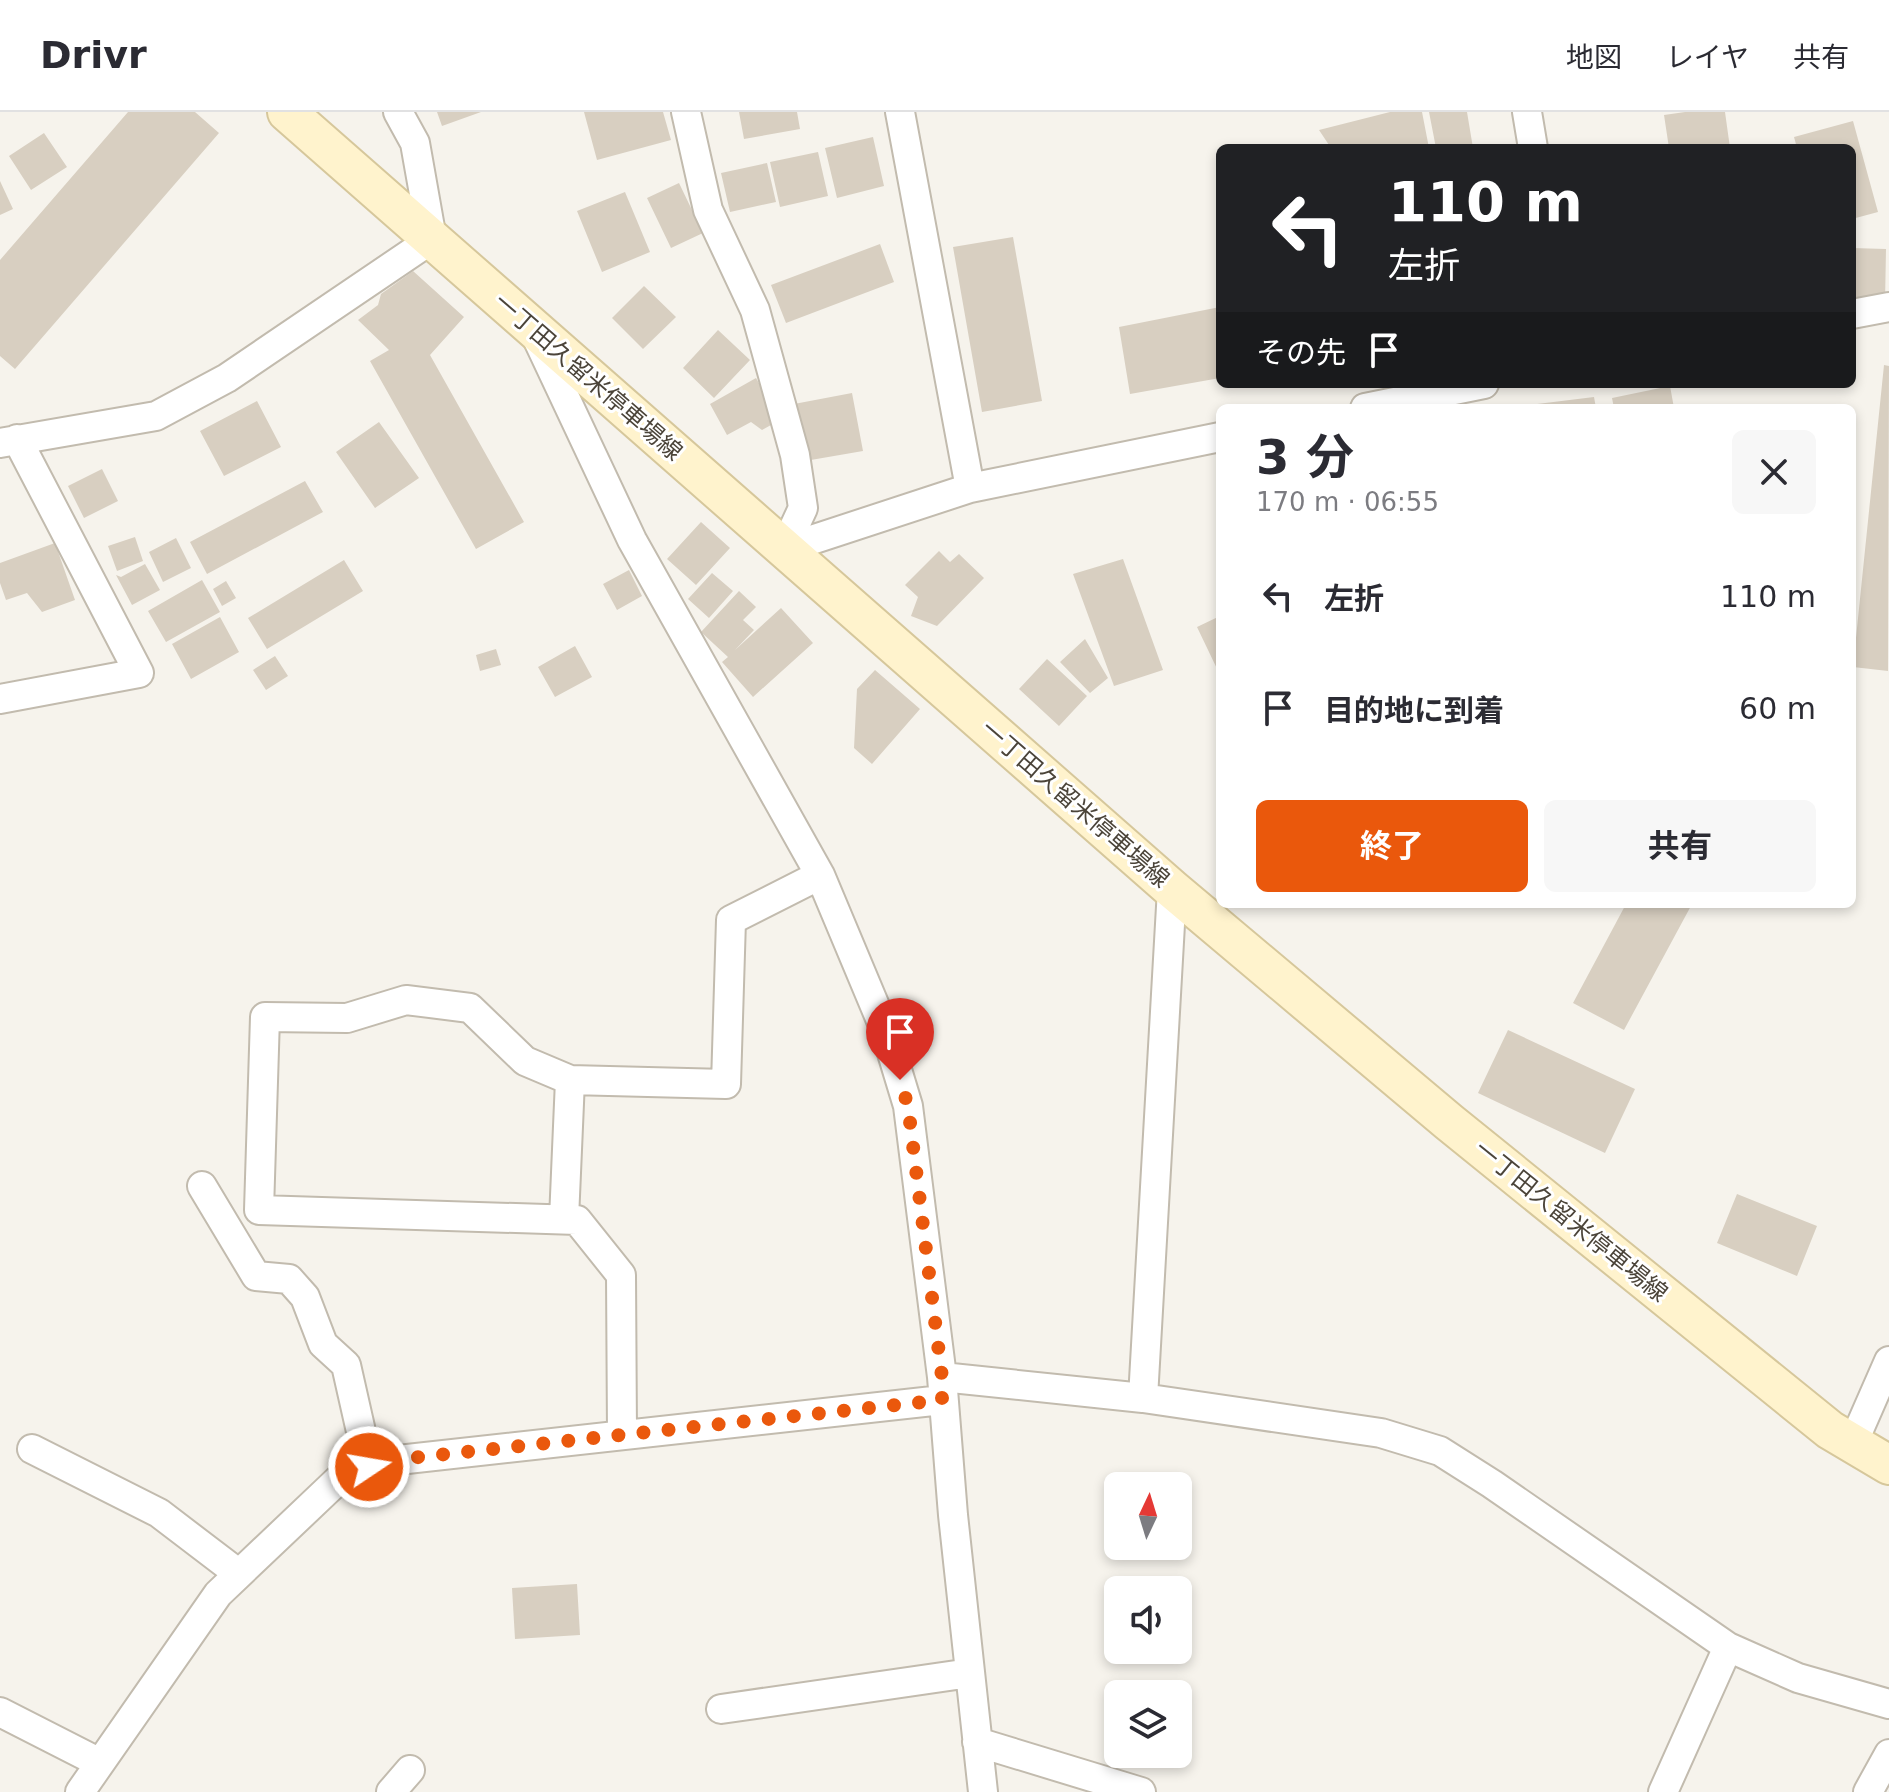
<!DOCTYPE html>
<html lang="ja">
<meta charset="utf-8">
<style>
body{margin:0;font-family:"DejaVu Sans","Noto Sans JP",sans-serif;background:#f7f7f7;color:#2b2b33;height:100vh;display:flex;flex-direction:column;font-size:30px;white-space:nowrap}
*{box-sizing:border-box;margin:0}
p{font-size:26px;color:#7c7c81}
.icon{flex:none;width:44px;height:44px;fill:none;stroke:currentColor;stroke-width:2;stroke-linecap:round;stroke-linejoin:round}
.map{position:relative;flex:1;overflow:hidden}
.side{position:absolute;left:1216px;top:292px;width:640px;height:504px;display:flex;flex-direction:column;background:#fff;border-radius:12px;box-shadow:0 4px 12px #0003}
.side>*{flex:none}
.hud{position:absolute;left:1216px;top:32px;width:640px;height:244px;border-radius:12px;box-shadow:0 4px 12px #0003;background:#202124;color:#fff;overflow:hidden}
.needle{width:52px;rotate:4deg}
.tools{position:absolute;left:1104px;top:1360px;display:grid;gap:16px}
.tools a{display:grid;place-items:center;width:88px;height:88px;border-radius:12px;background:#fff;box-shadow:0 4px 12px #0003;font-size:40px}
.pin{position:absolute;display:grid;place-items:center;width:68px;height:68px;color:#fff;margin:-82px -34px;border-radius:50% 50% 50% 0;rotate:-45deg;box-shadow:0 0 8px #0007}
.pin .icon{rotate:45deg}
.me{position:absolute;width:88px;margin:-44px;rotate:78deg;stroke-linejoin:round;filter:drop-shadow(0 0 6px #0008)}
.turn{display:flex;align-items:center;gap:28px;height:168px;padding:0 40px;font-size:36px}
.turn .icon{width:104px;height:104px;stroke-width:2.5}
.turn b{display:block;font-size:56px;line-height:68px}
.then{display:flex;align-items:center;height:76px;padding:0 40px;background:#0003;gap:16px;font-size:30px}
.round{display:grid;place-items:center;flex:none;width:84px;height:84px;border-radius:12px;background:#f7f7f7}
.head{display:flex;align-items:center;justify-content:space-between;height:136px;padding:0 40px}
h1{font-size:48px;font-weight:700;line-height:60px}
.cta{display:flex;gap:16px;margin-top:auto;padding:16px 40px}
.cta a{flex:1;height:92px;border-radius:12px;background:#ea580c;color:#fff;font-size:32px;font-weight:700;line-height:92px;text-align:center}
.cta a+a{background:#f7f7f7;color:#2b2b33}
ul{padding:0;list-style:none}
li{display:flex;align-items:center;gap:24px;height:112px;padding:0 40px}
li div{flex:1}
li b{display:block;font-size:30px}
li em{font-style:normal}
header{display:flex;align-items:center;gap:48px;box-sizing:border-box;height:112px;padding:0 40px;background:#fff;border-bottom:2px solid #e1e1e2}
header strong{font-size:38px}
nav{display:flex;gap:44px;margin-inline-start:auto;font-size:28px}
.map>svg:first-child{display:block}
</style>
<header>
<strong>Drivr</strong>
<nav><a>地図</a><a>レイヤ</a><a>共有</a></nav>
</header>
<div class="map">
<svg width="1889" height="1680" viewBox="0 0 1889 1680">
<rect width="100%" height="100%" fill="#f6f3ec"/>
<!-- building -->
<path fill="#d8cfc1" d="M128,0h67l24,21 -204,236 -15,-13v-96z
M437,0h44l-39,14z
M584,0h79l8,28 -74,20z
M739,0h58l3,17 -56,10z
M1390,0h32l7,36h-98l-12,-18z
M1429,0h38l6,36h-37z
M1685,0h40l5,36h-61l-5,-33z
M1853,9l25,91 -26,7v-71h-55l-3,-11z
M44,21l23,34 -36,23 -22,-34z
M873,25l11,49 -47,12 -12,-50z
M818,40l10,44 -48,11 -10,-45z
M767,51l9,39 -46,10 -9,-39z
M0,69l13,28 -13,6z
M679,71l24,50 -32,15 -24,-50z
M625,80l25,60 -48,20 -25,-61z
M1013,125l29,164 -60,11 -29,-165z
M880,132l14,38 -108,41 -15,-38z
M1852,136l34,1 -1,54 -33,-1z
M413,159l51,46 -34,38 94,167 -48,27 -106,-188 19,-11 -31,-30 20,-15 3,-11z
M644,174l32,31 -33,32 -31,-31z
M1220,195v71l-90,16 -11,-67z
M718,218l32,30 -36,38 -31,-30z
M1884,253l5,1 -1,305 -35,-4z
M756,266l24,42 -18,10 -11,-8 -24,13 -17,-31z
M1670,274l4,22h-60l-2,-10z
M852,281l11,58 -58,10 -11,-57z
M1594,285l2,11h-66l-1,-3z
M257,289l24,46 -57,29 -24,-45z
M379,310l40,56 -44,30 -39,-56z
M102,357l16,32 -34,17 -16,-32z
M305,369l18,31 -116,62 -17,-32z
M701,410l29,26 -34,37 -29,-26z
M135,425l8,24 -26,10 -9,-25z
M176,426l15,30 -28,14 -14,-30z
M55,431l20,57 -33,12 -15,-19 -21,7 -6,-17v-20z
M939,439l11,11 9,-8 25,24 -47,48 -26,-10 7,-19 -13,-12z
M1123,447l40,111 -49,16 -41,-112z
M344,448l19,31 -96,58 -19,-31z
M145,452l15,26 -28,15 -16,-30 5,2z
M629,458l13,26 -25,14 -14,-26z
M712,461l21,18 -24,27 -21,-19z
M202,468l18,32 -54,30 -18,-31z
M226,469l10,17 -14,8 -9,-17z
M739,479l17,16 -13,13 11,10 -19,20 46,-42 32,35 -60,54 -31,-35 6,-5 -27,-25z
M1220,504v59l-23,-48z
M220,505l19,35 -48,27 -19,-35z
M1085,527l23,39 -18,15 -30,-31z
M575,534l17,31 -37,20 -17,-30z
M496,537l5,16 -21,6 -4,-16z
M275,544l13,20 -22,14 -13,-20z
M1047,547l40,37 -28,30 -40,-37z
M875,558l45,39 -48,55 -18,-16 3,-59z
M1626,792h66l-68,126 -51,-27z
M1508,918l127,59 -30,64 -127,-60z
M1737,1082l80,32 -20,50 -80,-33z
M577,1472l3,51 -65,4 -3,-51z"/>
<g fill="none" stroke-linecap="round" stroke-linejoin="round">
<defs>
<path id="minor" d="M686,0l22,98 47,100 40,145 8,53 -19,41
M900,0l70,376
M1527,0l6,36
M1852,202l37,-7
M536,224l96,204 188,335 65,155 23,76 34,271 11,138 30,277
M1365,296l119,-24
M0,331l156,-27 71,-38 205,-139 -17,-96 -17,-31
M784,437l186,-61 250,-51
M0,587l139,-26 -122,-234
M202,1074l54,90 33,3 16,18 18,47 23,21 23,102
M564,1107l6,-139
M942,1265l201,21 238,35 59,18 52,33 236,163 70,31 91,26
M1143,1286l29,-509
M622,1322l-1,-159 -44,-55 -318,-10 6,-193 82,1 59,-18 64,8 55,53 45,19 156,4 5,-164 89,-45
M1853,1331l36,-82
M32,1337l127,64 80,61
M721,1597l249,-36
M0,1600l100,51
M977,1630l164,50
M80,1680l138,-198 120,-114 42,-18 562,-62
M391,1680l19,-22
M1663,1680l65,-145
M1868,1680l21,-38"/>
<path id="secondary" d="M287,0l885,777 277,233 381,308 59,35"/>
</defs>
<!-- minor casing -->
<use href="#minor" stroke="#c2bbae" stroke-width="32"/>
<!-- secondary casing -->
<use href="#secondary" stroke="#d6c79b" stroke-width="42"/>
<!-- minor -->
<use href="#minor" stroke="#fff" stroke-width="28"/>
<!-- secondary -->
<use href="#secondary" stroke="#fff3cd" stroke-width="38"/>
</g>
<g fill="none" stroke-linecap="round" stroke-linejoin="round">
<!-- route -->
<path stroke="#ea580c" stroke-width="14" stroke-dasharray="0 25.2" d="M369,1355l11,-5 30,-4 532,-58v-23l-34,-271 -8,-26"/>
</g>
<g text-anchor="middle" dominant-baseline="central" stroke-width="6" stroke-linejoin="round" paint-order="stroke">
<!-- street labels -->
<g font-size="24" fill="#4b4439" stroke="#fff">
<text transform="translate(588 265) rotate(41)">一丁田久留米停車場線</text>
<text transform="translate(1075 692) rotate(41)">一丁田久留米停車場線</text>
<text transform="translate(1571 1109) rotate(39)">一丁田久留米停車場線</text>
</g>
</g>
</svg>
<div class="tools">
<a><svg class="needle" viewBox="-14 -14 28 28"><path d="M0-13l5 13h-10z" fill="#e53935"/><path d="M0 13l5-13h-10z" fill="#7c7c81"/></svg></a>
<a><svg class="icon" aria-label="sound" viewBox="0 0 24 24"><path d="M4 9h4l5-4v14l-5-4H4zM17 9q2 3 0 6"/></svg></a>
<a><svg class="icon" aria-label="layers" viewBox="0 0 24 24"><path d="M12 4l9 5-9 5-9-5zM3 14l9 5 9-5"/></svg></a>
</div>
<div class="pin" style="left:900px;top:968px;background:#d93025"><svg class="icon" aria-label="arrive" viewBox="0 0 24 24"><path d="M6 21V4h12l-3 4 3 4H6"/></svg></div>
<svg class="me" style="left:369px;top:1355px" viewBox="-20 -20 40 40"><circle r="17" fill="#ea580c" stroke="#fff" stroke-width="3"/><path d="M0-11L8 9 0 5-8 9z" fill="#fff"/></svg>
<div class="hud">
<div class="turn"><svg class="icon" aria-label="left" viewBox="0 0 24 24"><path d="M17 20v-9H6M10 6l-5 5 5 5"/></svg><div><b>110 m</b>左折</div></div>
<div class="then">その先<svg class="icon" aria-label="arrive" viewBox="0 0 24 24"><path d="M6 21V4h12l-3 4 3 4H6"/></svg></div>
</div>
<section class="side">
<div class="head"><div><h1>3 分</h1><p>170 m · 06:55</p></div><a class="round"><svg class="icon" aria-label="close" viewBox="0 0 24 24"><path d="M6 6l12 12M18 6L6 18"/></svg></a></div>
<ul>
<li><svg class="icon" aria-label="left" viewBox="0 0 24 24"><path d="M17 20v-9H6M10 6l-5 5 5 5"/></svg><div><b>左折</b></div><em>110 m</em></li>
<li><svg class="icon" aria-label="arrive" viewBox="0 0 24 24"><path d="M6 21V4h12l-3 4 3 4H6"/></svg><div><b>目的地に到着</b></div><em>60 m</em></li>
</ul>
<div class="cta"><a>終了</a><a>共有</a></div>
</section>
</div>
